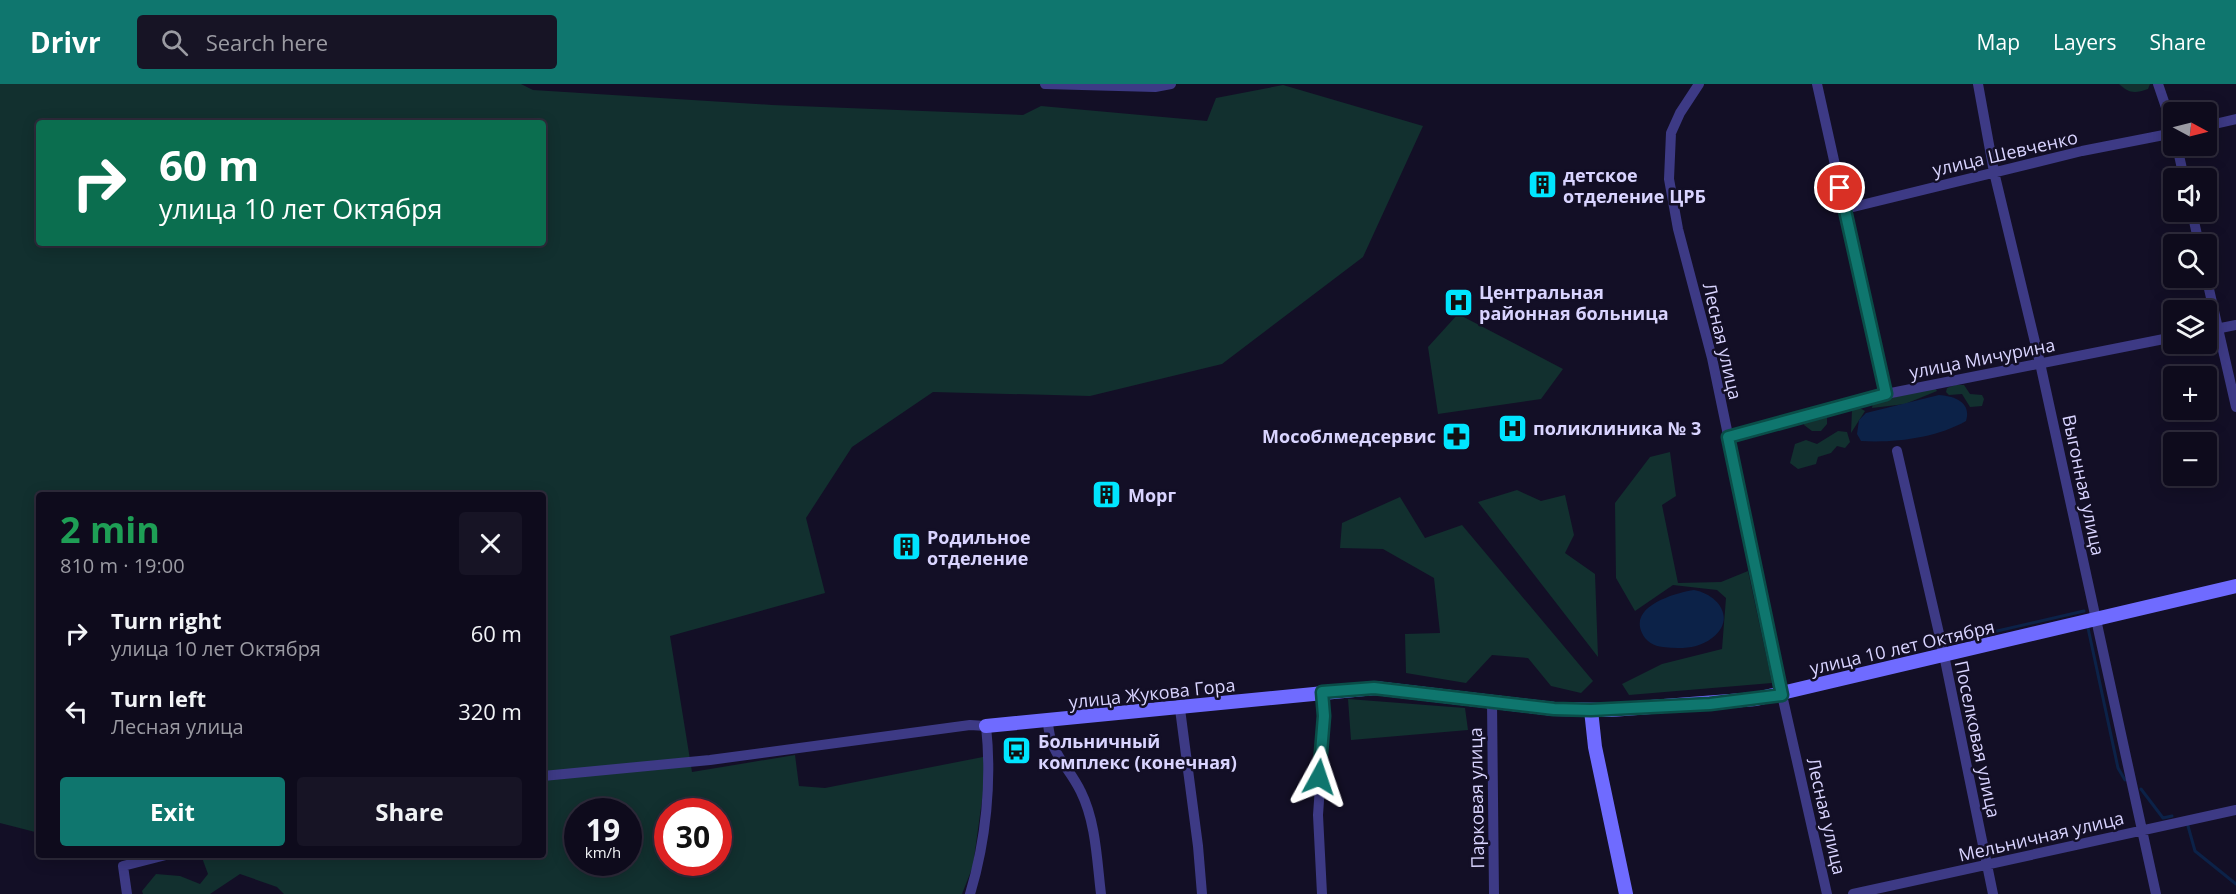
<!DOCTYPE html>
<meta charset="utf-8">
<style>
body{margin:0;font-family:"Open Sans",sans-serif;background:#171425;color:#f1f3f6;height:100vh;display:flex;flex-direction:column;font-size:22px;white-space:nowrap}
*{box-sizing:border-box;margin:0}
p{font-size:20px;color:#9b9ba3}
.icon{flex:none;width:33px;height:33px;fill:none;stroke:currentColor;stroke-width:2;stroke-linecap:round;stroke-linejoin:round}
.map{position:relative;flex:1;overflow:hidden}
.side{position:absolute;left:36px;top:408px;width:510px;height:366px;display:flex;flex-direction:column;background:#0e0b1c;border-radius:6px;box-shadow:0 3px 15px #0003,0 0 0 2px #2e2b3b}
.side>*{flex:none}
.top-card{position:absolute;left:36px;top:36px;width:510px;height:126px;border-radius:6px;box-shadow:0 3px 15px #0003,0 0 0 2px #2e2b3b;background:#0b6e4f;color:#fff;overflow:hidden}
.needle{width:39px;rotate:97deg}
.controls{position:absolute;left:2163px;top:18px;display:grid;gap:12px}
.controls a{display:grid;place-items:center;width:54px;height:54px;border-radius:6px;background:#0e0b1c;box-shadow:0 3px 15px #0003,0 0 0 2px #2e2b3b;font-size:30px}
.speed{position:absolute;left:564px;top:714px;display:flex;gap:12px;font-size:30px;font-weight:700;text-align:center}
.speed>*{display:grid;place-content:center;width:78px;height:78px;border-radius:50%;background:#0e0b1c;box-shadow:0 3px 15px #0003,0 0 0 2px #2e2b3b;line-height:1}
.speed small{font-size:15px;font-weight:400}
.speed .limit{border:9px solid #d22;background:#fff;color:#111}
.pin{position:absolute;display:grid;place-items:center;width:51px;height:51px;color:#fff;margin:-26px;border:3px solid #fff;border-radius:50%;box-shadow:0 2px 6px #0007}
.me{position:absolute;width:66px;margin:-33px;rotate:5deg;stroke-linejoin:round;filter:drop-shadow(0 0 4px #0008)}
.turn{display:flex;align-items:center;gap:21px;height:126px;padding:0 24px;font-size:27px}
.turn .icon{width:78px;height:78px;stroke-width:2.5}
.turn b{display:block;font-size:42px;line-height:51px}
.round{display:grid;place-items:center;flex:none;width:63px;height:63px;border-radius:6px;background:#171425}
.headline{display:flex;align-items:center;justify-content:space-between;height:102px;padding:0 24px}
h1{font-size:36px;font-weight:700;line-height:45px;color:#1e9e55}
.action{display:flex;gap:12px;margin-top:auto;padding:12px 24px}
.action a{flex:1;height:69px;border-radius:6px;background:#0f766e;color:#fff;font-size:24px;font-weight:700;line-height:69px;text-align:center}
.action a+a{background:#171425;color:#f1f3f6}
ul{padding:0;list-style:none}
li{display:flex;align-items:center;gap:18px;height:78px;padding:0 24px}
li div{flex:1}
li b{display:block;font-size:22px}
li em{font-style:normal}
header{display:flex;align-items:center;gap:36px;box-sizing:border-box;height:84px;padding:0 30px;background:#0f766e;color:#fff}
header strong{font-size:28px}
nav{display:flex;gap:33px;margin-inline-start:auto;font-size:21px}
.search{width:420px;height:54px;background:#171425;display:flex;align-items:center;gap:15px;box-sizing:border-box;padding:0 21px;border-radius:6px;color:#9b9ba3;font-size:22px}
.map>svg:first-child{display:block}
</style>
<header>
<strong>Drivr</strong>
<div class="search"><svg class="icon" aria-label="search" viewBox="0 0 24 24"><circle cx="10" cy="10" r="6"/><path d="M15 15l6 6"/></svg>Search here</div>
<nav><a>Map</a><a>Layers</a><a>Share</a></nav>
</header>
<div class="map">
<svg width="2236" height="810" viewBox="0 0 2236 810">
<rect width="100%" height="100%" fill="#130f26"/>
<!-- green -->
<path fill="#12302f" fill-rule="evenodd" d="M0,0h521l12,6 239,15 251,10 18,-9 166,15 9,-23 67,-13 140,41 -60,131 -141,107 -132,32 -157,-4 -81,55 -46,71 19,75 -155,43 22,136 103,-17 4,31 26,2 163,-32 -15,110 -11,28h-678l-7,-7 -37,-13 -30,20h-67l-1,-3 14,-17 24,2 20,8 8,-10 -7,-19h342v-360h-504v338l-39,-10zM39,39h504v120h-504zM578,728h50v50h-50zM668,728h50v50h-50z
M2119,0h31l-2,5c-14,5 -19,4 -29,-5z
M1458,230l105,55 -22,30 -103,15 -10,-67z
M1955,301h9l6,9 12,1 2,4 -2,7 -12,1 -8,-13 -13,1 -3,-3 1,-4z
M1929,304h6l2,3 -32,13 -33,4 1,-5z
M1858,323l7,4 -14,22 1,-23z
M1827,330v10l-6,7h-9l-8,-6 1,-7z
M1838,347l9,1 3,10 -5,6 -8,-2 -6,7 -13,4 -2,7 -18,5 -8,-6 5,-19 11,-4 11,4z
M1670,368l6,44 -14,9 16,78 43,-1 27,-11 24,112 -143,12 -7,-11 40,-20 60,-15 4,-51 -9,-8 -44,-5 -38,26 -19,-33 -1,-75 35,-46z
M1517,406l24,11 24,-6 9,40 -9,18 30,21 3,83 -120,-155z
M1400,413l25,41 37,-13 131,156 -12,12 -30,-7 -23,-28 -36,-3 -26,28 -60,-10 -1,-39 35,-1 -6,-55 -51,-29 -43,-1 2,-25z
M1348,615l117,9 3,22 -117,10z"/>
<!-- water -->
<path fill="#0c2248" d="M1939,311c15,1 33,7 27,26 -30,17 -71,22 -105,20l-4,-7 2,-14 7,-7z
M1694,506c26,5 42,30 18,48 -14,11 -32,11 -49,9 -9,-1 -17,-5 -21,-14 -13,-27 33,-40 52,-43z"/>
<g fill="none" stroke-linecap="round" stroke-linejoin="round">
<!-- stream -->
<path stroke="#0c2248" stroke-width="3" d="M2088,544l30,140 7,12
M1945,559l139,-32
M2141,705l22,29 9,-2
M2188,742l7,25 41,33"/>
<!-- street -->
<path stroke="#3d3a85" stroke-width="10" d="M1045,0l110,3 16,-3
M1699,0l-19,29 -9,20 -2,46 9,50 34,129 70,337 45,199
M1817,0l69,310
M1978,0l16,88 46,191 116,531
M2158,0l16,47
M2206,42l30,-7
M2177,62l7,32
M1845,125l237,-58 92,-18
M2192,128l7,32
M2206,192l30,131
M2206,247l30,-6
M1728,353l158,-43 288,-57
M1897,367l47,204 49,239
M1492,618l2,192
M1180,625l18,137 4,48
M1048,637c1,33 21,45 33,71 15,30 16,70 20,102
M543,692l167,-16 260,-35 16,1c6,55 0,115 -16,168
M127,810l-4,-28 43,-11
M1322,810l-4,-79 7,-99 -3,-24
M1853,810l383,-84"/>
<!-- secondary -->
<path stroke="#6f6bff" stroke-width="14" d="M1591,626l4,37 31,147
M986,642l389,-38 179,21 57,1 145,-11 480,-113"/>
</g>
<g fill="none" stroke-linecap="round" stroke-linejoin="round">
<defs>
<path id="route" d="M1319,693l5,-61 -2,-24 52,-4 180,21 37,1 119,-6 72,-9 -54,-258 158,-43 -46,-206"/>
</defs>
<!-- route casing -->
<use href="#route" stroke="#0a4d48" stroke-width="15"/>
<!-- route -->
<use href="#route" stroke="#0f766e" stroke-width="10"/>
</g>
<!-- icons -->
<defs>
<symbol id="building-square" viewBox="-11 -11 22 22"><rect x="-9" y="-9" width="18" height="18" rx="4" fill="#00e5ff" stroke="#130f26"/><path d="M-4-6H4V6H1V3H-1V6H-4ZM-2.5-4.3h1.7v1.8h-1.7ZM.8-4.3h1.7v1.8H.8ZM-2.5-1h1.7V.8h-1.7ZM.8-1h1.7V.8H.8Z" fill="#111"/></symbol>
<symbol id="hospital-square" viewBox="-11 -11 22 22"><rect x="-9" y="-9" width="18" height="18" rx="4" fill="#00e5ff" stroke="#130f26"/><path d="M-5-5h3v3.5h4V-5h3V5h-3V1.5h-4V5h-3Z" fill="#111"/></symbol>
<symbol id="pharmacy-square" viewBox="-11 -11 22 22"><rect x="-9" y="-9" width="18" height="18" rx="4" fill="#00e5ff" stroke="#130f26"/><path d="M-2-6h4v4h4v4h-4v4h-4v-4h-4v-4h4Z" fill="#111"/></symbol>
<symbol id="bus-square" viewBox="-11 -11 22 22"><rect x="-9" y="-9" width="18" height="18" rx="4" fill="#00e5ff" stroke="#130f26"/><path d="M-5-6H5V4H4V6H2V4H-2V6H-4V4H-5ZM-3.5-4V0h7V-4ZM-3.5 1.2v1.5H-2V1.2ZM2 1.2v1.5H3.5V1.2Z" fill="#111"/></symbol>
</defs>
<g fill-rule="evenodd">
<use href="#building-square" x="1526" y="84" width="33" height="33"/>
<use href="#hospital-square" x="1442" y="202" width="33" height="33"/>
<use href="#hospital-square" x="1496" y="328" width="33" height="33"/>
<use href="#pharmacy-square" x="1440" y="336" width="33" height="33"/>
<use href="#building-square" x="1090" y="394" width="33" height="33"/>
<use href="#building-square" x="890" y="446" width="33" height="33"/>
<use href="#bus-square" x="1000" y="650" width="33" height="33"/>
</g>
<g text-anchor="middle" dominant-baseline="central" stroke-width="5" stroke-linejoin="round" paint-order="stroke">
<!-- street labels -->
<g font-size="18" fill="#d9d4ff" stroke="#130f26">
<text transform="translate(2005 69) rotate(-13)">улица Шевченко</text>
<text transform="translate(1723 257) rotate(77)">Лесная улица</text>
<text transform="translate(1982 274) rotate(-11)">улица Мичурина</text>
<text transform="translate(2084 401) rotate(78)">Выгонная улица</text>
<text transform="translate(1902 563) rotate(-13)">улица 10 лет Октября</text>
<text transform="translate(1152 609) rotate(-6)">улица Жукова Гора</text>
<text transform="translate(1978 655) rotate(78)">Поселковая улица</text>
<text transform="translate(1476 714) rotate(-91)">Парковая улица</text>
<text transform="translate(1827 732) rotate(77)">Лесная улица</text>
<text transform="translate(2041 752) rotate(-13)">Мельничная улица</text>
</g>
<!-- poi labels -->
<g font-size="18" font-weight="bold" fill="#d9d4ff" stroke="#130f26" text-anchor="start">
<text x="1563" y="91">детское<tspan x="1563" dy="21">отделение ЦРБ</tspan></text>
<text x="1479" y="208">Центральная<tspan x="1479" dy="21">районная больница</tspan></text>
<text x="1533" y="344">поликлиника № 3</text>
<text x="1436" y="352" text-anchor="end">Мособлмедсервис</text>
<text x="1128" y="411">Морг</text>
<text x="927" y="453">Родильное<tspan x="927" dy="21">отделение</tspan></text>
<text x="1038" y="657">Больничный<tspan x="1038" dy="21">комплекс (конечная)</tspan></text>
</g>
</g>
</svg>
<div class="controls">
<a><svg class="needle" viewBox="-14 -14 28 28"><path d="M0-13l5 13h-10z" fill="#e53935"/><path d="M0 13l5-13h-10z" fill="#9b9ba3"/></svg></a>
<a><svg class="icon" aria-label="sound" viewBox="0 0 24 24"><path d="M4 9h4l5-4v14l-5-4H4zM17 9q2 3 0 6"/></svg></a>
<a><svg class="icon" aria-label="search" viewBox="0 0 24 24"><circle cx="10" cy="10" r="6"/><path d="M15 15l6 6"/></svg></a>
<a><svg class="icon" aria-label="layers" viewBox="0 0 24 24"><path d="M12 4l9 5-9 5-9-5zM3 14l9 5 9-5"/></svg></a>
<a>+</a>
<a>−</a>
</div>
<div class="speed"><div>19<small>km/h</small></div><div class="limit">30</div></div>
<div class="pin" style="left:1840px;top:104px;background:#d93025"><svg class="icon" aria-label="arrive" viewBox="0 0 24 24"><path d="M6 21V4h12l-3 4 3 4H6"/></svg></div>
<svg class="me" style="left:1319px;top:693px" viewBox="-20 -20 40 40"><path d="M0-17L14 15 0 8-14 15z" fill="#0f766e" stroke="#fff" stroke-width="4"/></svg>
<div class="top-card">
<div class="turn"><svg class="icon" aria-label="right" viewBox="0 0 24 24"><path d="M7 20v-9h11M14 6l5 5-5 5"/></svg><div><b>60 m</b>улица 10 лет Октября</div></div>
</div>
<section class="side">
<div class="headline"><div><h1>2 min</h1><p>810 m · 19:00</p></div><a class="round"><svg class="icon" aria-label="close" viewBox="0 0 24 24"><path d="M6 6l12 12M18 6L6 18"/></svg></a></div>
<ul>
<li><svg class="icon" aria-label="right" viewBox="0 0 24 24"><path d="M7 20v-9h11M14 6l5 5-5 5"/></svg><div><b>Turn right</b><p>улица 10 лет Октября</p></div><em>60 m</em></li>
<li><svg class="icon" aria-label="left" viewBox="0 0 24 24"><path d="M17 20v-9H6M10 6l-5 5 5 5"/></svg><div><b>Turn left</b><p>Лесная улица</p></div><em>320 m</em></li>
</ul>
<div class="action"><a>Exit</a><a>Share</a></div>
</section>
</div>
